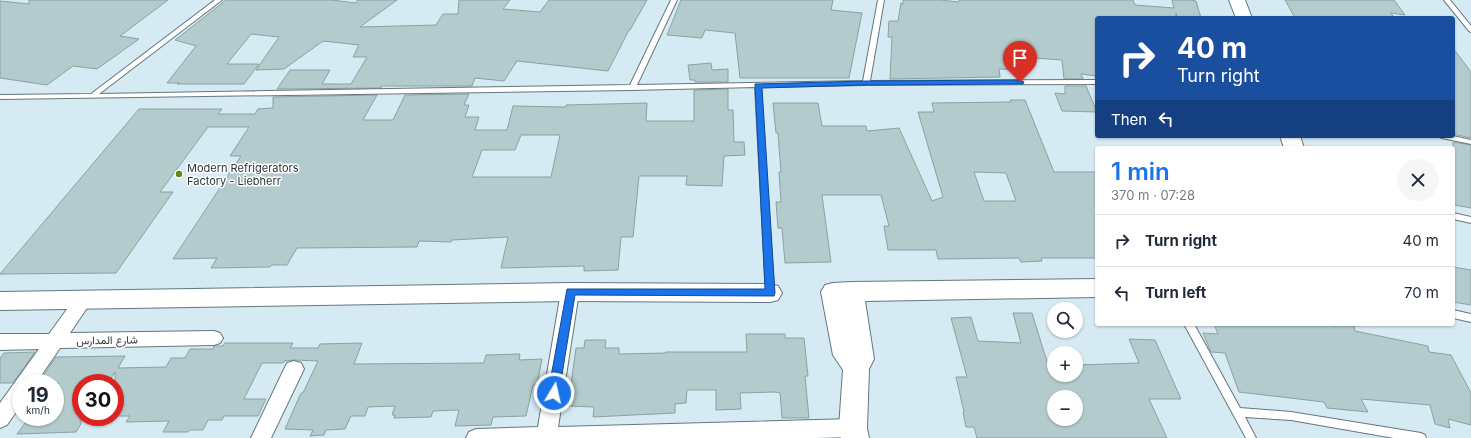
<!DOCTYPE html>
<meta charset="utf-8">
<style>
body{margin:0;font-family:Inter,Vazirmatn,sans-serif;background:#f6f6f7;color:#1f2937;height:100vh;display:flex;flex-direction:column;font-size:15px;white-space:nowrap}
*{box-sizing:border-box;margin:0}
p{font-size:13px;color:#747a83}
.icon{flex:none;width:22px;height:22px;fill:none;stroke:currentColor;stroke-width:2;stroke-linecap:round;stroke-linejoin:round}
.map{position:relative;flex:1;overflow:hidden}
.side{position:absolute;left:1095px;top:146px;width:360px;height:180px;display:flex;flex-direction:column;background:#fff;border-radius:4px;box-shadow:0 1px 3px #0004}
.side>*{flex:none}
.banner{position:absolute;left:1095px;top:16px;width:360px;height:122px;border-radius:4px;box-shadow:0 1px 3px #0004;background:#1a4fa0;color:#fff;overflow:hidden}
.tools{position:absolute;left:1047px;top:302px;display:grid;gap:8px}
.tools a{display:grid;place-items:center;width:36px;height:36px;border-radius:50%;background:#fff;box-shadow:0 1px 3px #0004;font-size:20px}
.speed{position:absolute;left:12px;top:374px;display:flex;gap:8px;font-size:20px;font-weight:700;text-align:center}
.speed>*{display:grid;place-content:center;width:52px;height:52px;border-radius:50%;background:#fff;box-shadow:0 1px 3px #0004;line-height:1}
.speed small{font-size:10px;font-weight:400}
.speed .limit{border:6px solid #d22;background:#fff;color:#111}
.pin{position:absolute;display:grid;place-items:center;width:34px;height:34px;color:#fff;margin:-41px -17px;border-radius:50% 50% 50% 0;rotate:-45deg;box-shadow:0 0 4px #0007}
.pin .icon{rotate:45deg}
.me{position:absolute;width:44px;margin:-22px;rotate:9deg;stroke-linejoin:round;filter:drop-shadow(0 0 3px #0008)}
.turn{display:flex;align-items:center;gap:14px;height:84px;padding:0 16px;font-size:18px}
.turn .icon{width:52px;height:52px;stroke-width:2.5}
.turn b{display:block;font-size:28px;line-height:34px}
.then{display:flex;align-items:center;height:38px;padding:0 16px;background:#0003;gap:8px;font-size:15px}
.round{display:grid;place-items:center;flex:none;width:42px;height:42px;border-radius:21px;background:#f6f6f7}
.summary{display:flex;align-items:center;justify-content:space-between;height:68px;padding:0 16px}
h1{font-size:24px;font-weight:600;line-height:30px;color:#1a73e8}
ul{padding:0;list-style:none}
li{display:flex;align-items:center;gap:12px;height:52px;padding:0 16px;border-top:1px solid #e0e1e3}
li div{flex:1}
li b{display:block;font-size:15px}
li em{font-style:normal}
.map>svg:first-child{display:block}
</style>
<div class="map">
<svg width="1471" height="438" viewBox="0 0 1471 438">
<rect width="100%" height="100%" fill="#d5eaf3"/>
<!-- building -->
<path fill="#b4cbce" stroke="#8aa1a4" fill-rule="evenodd" d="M29,0h139l-48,36 19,3 -42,30 -24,-3 -26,19 -47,-7v-77l29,3z
M226,0h106l23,3 3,-3h39l-37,27 76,-2 7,-11h15l1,-14h51l-7,9 37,3 9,-12h98l-17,30h-1l-21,41 -91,-10 -13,20 -29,-3 -3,8h-91v2l-104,1 13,-19h40l-8,14h29l16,-27h-14l6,-12 -36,-4 -39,28 -28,1 23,-33 -28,-3 -24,30h32l-15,20h-67l2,-1h-12l29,-37 -21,-6z
M681,0h152l-2,10 31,3 -13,65h-109l-5,-45 -30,-3 -3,8 -35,-3z
M903,0h37l19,2v-2h174l2,5 39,3 -2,-8h18l6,1 5,17h-24l-1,-5v5h-79v58l-16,-2 2,5h-19l-2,-19 -42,-3 4,13 -25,-1 1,8 -110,2 2,-42h-4l1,-16h9l3,-18 2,1z
M1285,0h109l11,15 -14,-2 3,5h-99z
M1453,48l18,24v66l-18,-4z
M711,63l1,7 16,-1v13h-33v-2h-5l-2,-15z
M1065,86h21l11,26 -35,-1 -7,-18 10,1z
M728,89v21h5l1,32h10l1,13 -21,1 -2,30 -36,-1 1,-9h-48l-6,61h-12l-3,33 -34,1v-5l-83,2 7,-31 -56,3 -1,2 -32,-1 -2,6 -120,1 -10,17h-15l-2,2 -59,1 6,-10 -44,1 68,-103h-11l19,-29h-41l-48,65h13l-57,81 -116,1 139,-165h83l-4,5h37l3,-5 15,-1v-11l104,-2 -14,25h30l12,-25 64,-1 -5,11h5l-4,12h14l-4,13h32l6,-24 53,1v-2l81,-2 -1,18h48v-31zM521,135h39l-9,42h-79l10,-27h33z
M1010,100h15l29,72h43v86h-56l1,3 -21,1 -2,-4 -81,1 -2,-9h-48l-4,-24h5l-8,-31h-59l9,67 -46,1 -3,-35h-4l-2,-26h5l-2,-30h2l-3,-39h-2l-3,-30h45l4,23h44l1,5 32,-3 33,73 11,-4 -25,-85h16l-2,-9 79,-1zM974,172l32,1 10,28h-32z
M1453,142l18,3v63l-16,-3 -2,-6z
M1453,267l18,3v35l-18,-3z
M1013,313h19l16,52h6v10h22v-10l63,-2 -10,-24 26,1 26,59h-32l18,39h-190l-3,-11h-8l-3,-15h1l-8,-35h11l-16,-59 20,-1 7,24 43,2zM1054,397h22v22h-22z
M1214,324h95l28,2v-2h10l7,2 1,5 73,15 1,6 22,3 20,38v32l-23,-6 2,9 -15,-4 -5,-19 -69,-6 7,13 -41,-4 -3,-6 -85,-10 -14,-39 -14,-1 -8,-19 15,1z
M746,334h39v4h19l4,38h-3l4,42h-27l-2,-25 -5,-1 -35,1 1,16 -25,1v-20h-29l-1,13 -11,1v9l-82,4 1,-10 -26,-1 8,-58h8l1,-8h21l-1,8h14v6l47,-1v-1h81z
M225,343h68l-3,5h28l2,-4 42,-1 -8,21 130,-1 2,-8 34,-1 -1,6 23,-1 -5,26h-4l-7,31 -33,1 -2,8 -36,1 4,-16 -26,1 -2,6 -37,1 1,-3h-3l3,-9 -27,1 -3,9h-14l-6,13 -19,1 -2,5 -14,1 3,-6 -28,-1 16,-36h2l15,-32 -24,-1 -10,1 -1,2h-21l-18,36h22l-8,17h-34l-2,4h-14l-5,10h-13l-2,2h-25l6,-11 -43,1 4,-6h-15v-44l-7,11h-27v41l-5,8 -59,2 11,-15h27v-31l4,-5h-21l18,-26 69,-1 -7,12 48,-1 5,-9h14l5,-9h23l1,-3h9z
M35,352l-22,31h-13v-25l4,-5z"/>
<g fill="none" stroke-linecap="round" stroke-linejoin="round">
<defs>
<path id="lane" d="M215,0h7l-123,94 531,-9 41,-85h6l-40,85 226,-4 15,-81h6l-14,81 227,-1v4l-231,1 -105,2 13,206 -1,2h-6l-1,-2 -11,-206 -123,3 -632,9v-4l91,-1z
M1444,0h6l21,26v6l-2,-1z
M1438,136h15l18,4v4l-29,-6z
M1453,213l18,4v6l-18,-4z
M1453,310l18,4v8l-18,-4z
M1184,324h10l46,84 51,4 130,21 4,2 1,3h-32l-103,-18 -46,-3 11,21h-10z"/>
<path id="street" d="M570,285l6,2 3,5 -21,135 295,-8 7,3 3,6 -3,6 -7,3 -37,1h-350l3,-6 7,-3 62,-2 23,-135 3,-5z
M84,292l6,2 3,5 -23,34 144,-2 6,2 3,5 -3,5 -6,2 -154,3 -24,35h-15v22l-14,20 -7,3v-25l39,-54 -39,1v-16h49l29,-40z
M294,361l7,2 3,6 -33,69h-20l36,-75z"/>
<path id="secondary" d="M1229,0h16l7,18h-16z
M1280,136h20l4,12h-20z
M1097,279v18l-232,4 9,58 -5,10 -2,59 2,10h-28l-2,-10 4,-58 -10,-15 -12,-63 4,-7 8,-2 18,-1z
M570,283l200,1 8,2 4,7 -4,7 -8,2 -200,-1 -570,9v-18z"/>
</defs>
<!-- lane casing -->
<use href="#lane" stroke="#64777f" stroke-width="2"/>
<!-- street casing -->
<use href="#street" stroke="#64777f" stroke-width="2"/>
<!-- secondary casing -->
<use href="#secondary" stroke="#64777f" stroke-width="2"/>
<!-- lane -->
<use href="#lane" fill="#fff" fill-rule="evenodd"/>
<!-- street -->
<use href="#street" fill="#fff" fill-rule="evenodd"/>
<!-- secondary -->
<use href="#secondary" fill="#fff" fill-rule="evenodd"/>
</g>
<!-- route -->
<path fill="#1a73e8" stroke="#114b97" d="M1020,80l4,2 -1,2 -157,1 -104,3 13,205 -1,3 -199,-1 -16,98 -1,3 -4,2 -4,-2 -2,-3 19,-104h198l-10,-205 111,-3z"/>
<!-- markers -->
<circle fill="#618915" stroke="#fff" stroke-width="1.5" cx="179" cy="174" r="4"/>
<g text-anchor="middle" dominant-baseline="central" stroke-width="3" stroke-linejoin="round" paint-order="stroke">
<!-- poi labels -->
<g font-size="11" fill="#2d3539" stroke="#fff" text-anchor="start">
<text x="187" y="168">Modern Refrigerators<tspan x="187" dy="13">Factory - Liebherr</tspan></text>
</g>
<!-- street labels -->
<g font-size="11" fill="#2d3539" stroke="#fff">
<text transform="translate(107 340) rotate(-1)">شارع المدارس</text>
</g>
</g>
</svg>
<div class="tools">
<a><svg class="icon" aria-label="search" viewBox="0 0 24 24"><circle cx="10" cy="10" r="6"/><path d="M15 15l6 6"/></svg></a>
<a>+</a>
<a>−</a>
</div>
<div class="speed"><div>19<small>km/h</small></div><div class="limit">30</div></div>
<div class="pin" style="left:1020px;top:82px;background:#d93025"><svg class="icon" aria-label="arrive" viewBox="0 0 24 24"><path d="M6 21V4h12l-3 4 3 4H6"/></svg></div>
<svg class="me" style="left:554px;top:393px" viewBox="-20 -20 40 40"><circle r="17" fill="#1a73e8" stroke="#fff" stroke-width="3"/><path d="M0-11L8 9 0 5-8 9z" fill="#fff"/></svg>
<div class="banner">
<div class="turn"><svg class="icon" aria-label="right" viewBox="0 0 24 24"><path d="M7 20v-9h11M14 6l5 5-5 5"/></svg><div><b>40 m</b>Turn right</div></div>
<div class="then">Then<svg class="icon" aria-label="left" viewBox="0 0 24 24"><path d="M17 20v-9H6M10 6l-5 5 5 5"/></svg></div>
</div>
<section class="side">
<div class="summary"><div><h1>1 min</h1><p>370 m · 07:28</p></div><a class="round"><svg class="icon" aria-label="close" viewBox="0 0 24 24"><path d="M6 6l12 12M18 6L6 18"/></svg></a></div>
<ul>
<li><svg class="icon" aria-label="right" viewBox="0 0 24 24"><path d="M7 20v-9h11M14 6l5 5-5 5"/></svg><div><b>Turn right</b></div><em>40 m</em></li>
<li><svg class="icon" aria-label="left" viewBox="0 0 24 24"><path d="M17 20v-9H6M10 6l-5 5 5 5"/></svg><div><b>Turn left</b></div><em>70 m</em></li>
</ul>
</section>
</div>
